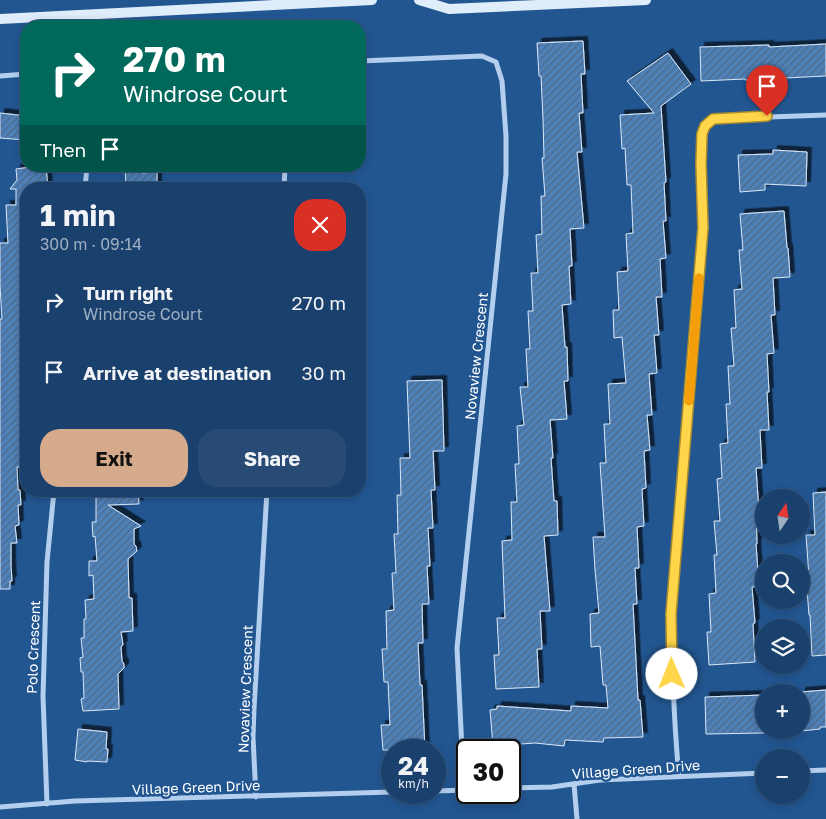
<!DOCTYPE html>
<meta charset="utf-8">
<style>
body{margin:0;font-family:"Golos Text",sans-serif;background:#274b75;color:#f1f3f6;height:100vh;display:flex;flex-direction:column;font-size:19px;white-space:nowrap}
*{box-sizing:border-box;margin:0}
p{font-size:16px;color:#9fafc2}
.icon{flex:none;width:28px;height:28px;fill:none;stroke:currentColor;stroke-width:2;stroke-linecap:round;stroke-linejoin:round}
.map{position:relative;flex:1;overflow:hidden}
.drawer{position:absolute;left:20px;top:182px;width:346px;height:315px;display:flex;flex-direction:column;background:#1a406d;border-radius:20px;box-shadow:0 2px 8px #0003,0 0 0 1px #385980}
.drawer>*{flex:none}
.banner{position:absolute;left:20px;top:20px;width:346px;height:152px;border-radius:20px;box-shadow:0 2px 8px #0003,0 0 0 1px #385980;background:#00695c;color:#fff;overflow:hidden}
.needle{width:32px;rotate:13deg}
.buttons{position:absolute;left:755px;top:489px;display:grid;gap:10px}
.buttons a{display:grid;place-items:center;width:55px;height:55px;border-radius:50%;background:#1a406d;box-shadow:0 2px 8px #0003,0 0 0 1px #385980;font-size:25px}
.speed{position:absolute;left:381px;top:739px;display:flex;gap:10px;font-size:25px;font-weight:700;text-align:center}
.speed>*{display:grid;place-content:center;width:65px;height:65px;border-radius:50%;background:#1a406d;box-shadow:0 2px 8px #0003,0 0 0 1px #385980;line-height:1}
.speed small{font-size:12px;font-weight:400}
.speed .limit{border:2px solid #111;border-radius:8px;background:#fff;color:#111}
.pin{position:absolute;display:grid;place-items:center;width:42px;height:42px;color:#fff;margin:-51px -21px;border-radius:50% 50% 50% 0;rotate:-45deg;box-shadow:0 0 5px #0007}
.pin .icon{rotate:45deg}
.me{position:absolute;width:55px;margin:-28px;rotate:359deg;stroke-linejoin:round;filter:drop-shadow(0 0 4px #0008)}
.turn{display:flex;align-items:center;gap:18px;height:105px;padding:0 20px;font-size:22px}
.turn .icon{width:65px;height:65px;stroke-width:2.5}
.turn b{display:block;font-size:35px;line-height:42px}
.then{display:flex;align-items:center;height:48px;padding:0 20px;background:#0003;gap:10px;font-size:19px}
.round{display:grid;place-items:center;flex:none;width:52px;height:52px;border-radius:20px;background:#274b75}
.headline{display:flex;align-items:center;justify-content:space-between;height:85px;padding:0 20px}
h1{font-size:30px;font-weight:700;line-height:38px}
.primary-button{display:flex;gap:10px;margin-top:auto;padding:10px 20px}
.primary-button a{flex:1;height:58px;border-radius:20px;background:#d6ab8b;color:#111;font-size:20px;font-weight:700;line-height:58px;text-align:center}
.primary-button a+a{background:#274b75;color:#f1f3f6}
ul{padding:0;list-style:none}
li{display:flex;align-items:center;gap:15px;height:70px;padding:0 20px}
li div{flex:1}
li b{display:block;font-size:19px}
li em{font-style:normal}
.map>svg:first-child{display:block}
</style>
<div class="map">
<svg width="826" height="819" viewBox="0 0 826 819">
<defs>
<pattern id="building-hatch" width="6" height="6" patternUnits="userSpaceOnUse" patternTransform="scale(1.25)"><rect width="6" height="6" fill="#4f81b9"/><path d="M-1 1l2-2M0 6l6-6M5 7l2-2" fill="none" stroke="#4e6988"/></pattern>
<filter id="shadow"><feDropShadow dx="4.5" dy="-4.5" stdDeviation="0" flood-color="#0009"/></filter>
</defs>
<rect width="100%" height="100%" fill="#225691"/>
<!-- building -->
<path fill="url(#building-hatch)" stroke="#d9e9f9" filter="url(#shadow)" d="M583,41l2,33h-4l2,39h-4l3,39h-5l7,76 -14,1 2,37h-3l2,38 -9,1 3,42h2l1,34h-4l3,38 -17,1 3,38h-2l3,43h3l1,34 -14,1 6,75h-10l2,38h-5l2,38 -43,2 -2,-34h5l-2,-37h8l-3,-77 10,-1 -1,-38h6l-2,-38h4l-2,-38 7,-1 -4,-38h8l-2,-38h4l-2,-38h5l-2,-38h7l-2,-38 6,-1 -1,-38h4l-3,-38h2l-1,-39 -2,-43h-2l-2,-33z
M826,44v32l-81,4v-1l-44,2 -1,-34 69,-2v2z
M668,53l23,31 -30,22 5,76 -2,1 2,38h-3l3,37 -6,1 2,38h-6l3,38h-5l3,38 -8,1 3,41h-5l3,35 -6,1 2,37 -4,1 2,37 -7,1 2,41h-4l2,36h-4l5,96h2l3,37 -39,1 -1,4 -38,-2 -1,6 -29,-3 -42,3 -3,-36 7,-1v-3l74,5v-5l37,2 -2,-23h-3l-3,-39 -9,1 -1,-33 9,-1 -4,-43 -2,-33h12l-5,-74h6l-2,-39h6l-2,-40 18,-1 -4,-46 -8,1 -1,-28h6l-2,-38 11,-1 -2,-37 7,-1 -2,-48h-4l-2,-37 -3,1 -2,-34 34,-2 -27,-32z
M0,113l26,3v24l-26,-2z
M773,150l34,2 -1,34 -41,-2v6l-25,2 -2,-37 35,-1z
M31,166h15l2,23h-22v239h-3l1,26h-3l-1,13h-3l1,23h2l1,15h-3l1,20 -4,1 2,17h-6v23l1,15h-2v8h-10v-270h2l-2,-33v-43h8l-2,-38h10v-16h-6l7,-9 -1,-11 15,-2z
M125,166h16l1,7 15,-1v17h-31z
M784,211l3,37h1l2,29 -17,1 2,37h-4l3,38 -7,1 2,38h-2l2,38h-9l2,38h-6l3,43h-3l1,33h-1l3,42 -7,1 3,36 -2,1 2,38 -46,3 -2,-33h4l-2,-38 7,-1 -2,-38h3l-3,-34h6l-3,-42 5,-1 -2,-34 8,-1 -2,-39h4l-2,-38h6l-3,-38h5l-2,-38 8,-1 -3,-39h4l-3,-36z
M442,380l2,71h-11l2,39h-4l2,38h-5l2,38h-3l2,38h-7l1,39h-5l2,42h2l3,65h-42l-2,-25h9l-2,-43h-4l-2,-33h5l-1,-38 8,-1 -2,-37h4l-2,-39h4l-1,-39h4l-1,-37h10l-3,-77z
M98,491h40l1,13 -31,1 33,21 -7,3v15l2,2 1,5 -9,8 1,39h3l1,33 -12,1 2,13 -2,2 1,14 2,3v4l-6,6 1,35 -36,2 -2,-12 3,-1 -1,-26h-2l-1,-14 3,-1 -2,-19h3v-19h2l-1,-19 9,-1 -1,-24 -4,1v-15h8l-2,-25 -2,1 -1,-15h4v-28l2,-1z
M826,492v163l-14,1 -2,-41h-1l-3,-38h3l-3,-42h9l-2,-42z
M826,690v37h-6v2l-19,2v-39z
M764,695v38l-58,1 -1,-37z
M78,729l29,3 -1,17h2l-1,13 -20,-1v1l-12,-2z"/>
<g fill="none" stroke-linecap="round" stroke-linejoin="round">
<!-- street -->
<path stroke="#b3cfed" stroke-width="5" d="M360,61l122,-5 14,6 6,19 4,55v38l-49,474 7,142
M0,76l26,-2
M85,189l2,-23
M284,189l1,-23
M801,771l25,-1
M679,777c-5,-54 -7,-108 -8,-163l32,-386c0,-17 -6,-90 2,-101 1,-3 6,-6 8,-8l113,-4
M574,784l3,35
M510,788l42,-1 48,-7 164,-7
M435,791l32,-1
M256,797l-3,-60 1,-29 13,-217
M47,804l-4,-108 4,-134 7,-71
M0,807l75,-6 317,-9"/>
<!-- secondary -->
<path stroke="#dfecfa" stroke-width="10" d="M419,0l30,9 197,-9
M0,19l372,-19"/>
</g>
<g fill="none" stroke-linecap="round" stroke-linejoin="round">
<defs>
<path id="route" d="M672,674l-1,-60 32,-386 -2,-64 1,-30 3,-8 8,-7 54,-3"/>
</defs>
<!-- route casing -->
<use href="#route" stroke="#a68a30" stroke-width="12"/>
<!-- route -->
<use href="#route" stroke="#ffd54a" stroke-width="9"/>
<!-- slow -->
<path stroke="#f59e0b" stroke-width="9" d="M689,401l10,-123"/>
</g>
<g text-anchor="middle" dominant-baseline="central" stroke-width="5" stroke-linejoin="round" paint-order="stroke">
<!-- street labels -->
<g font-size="14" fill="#fff" stroke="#225691">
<text transform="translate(476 356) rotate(-84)">Novaview Crescent</text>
<text transform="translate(33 647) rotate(-88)">Polo Crescent</text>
<text transform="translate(245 689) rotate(-88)">Novaview Crescent</text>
<text transform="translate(636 769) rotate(-4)">Village Green Drive</text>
<text transform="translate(196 787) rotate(-2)">Village Green Drive</text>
</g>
</g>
</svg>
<div class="buttons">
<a><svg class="needle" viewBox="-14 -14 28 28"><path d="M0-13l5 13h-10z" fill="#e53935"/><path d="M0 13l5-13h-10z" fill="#9fafc2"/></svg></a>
<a><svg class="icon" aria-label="search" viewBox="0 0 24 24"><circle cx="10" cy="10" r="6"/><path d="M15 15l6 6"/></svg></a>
<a><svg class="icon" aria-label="layers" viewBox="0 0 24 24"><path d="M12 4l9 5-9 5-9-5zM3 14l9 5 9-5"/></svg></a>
<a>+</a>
<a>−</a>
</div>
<div class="speed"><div>24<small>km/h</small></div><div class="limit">30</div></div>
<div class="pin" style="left:767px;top:116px;background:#d93025"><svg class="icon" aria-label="arrive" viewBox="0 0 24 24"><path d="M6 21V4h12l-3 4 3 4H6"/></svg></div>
<svg class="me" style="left:672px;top:674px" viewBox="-20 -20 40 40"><circle r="19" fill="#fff"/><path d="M0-13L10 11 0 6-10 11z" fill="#ffd54a"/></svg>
<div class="banner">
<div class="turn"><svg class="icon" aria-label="right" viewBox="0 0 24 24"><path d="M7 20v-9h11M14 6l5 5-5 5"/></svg><div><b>270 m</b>Windrose Court</div></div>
<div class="then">Then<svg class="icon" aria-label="arrive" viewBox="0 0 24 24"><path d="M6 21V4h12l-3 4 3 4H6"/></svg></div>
</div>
<section class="drawer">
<div class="headline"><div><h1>1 min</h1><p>300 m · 09:14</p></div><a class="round" style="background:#d93025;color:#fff"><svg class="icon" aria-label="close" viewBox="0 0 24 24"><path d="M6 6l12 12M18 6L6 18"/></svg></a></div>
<ul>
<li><svg class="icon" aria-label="right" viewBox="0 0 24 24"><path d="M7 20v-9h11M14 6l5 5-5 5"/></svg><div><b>Turn right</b><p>Windrose Court</p></div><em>270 m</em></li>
<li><svg class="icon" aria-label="arrive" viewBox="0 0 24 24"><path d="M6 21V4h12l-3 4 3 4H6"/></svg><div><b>Arrive at destination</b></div><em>30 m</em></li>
</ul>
<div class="primary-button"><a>Exit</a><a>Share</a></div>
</section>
</div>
